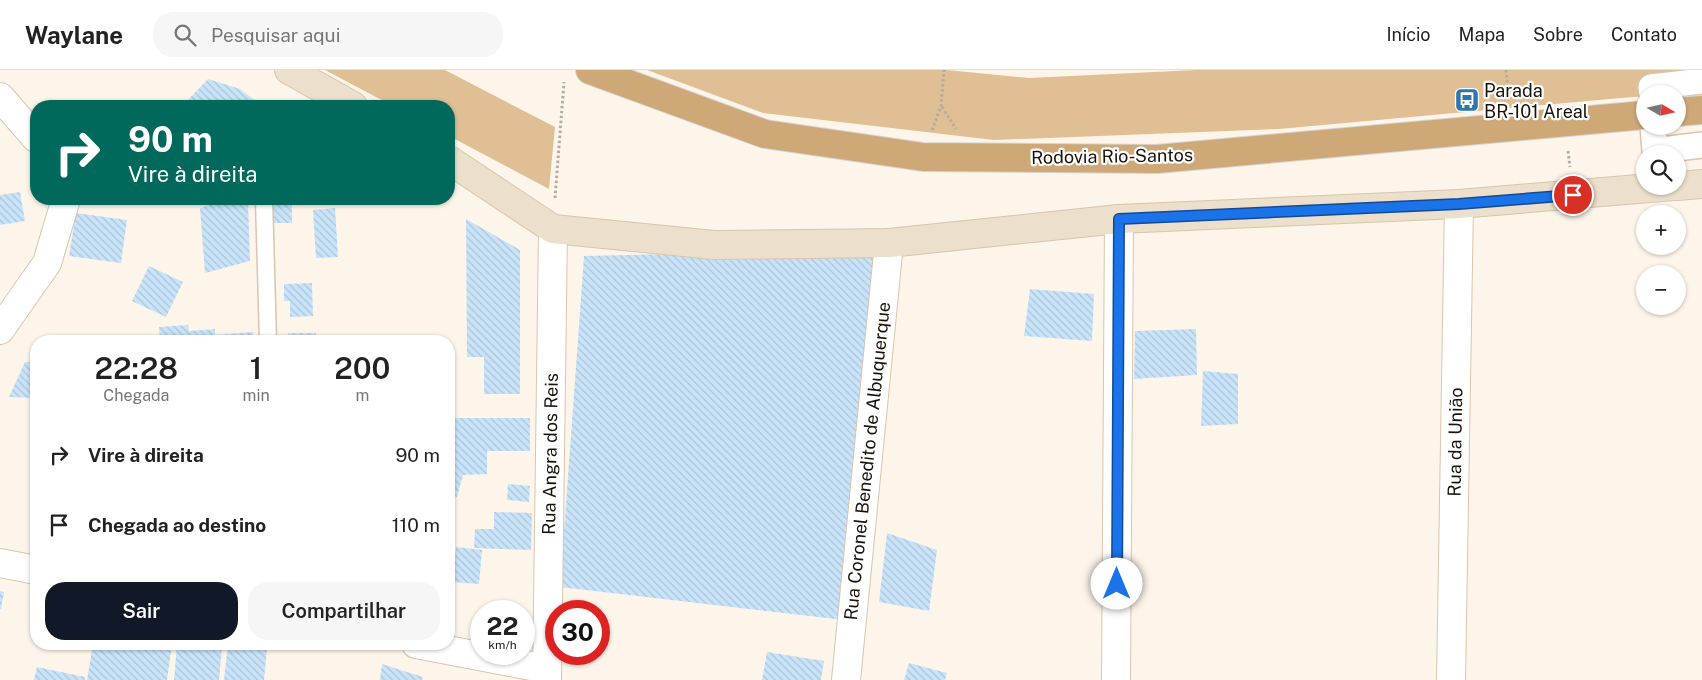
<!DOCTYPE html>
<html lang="pt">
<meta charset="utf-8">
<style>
body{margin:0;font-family:"Public Sans",sans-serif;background:#f6f6f6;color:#222;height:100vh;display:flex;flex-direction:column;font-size:19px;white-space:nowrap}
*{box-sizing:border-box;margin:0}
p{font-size:16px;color:#767676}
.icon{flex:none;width:28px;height:28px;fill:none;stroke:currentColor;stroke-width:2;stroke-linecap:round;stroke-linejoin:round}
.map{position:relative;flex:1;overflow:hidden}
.side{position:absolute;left:30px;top:265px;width:425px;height:315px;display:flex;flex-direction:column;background:#fff;border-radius:20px;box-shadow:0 1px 4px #0004}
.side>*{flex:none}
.guide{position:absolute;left:30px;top:30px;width:425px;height:105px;border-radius:20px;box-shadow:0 1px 4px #0004;background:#00695c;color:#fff;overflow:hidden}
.needle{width:32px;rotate:99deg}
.tools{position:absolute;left:1636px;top:15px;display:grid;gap:10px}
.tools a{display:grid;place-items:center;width:50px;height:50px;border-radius:50%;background:#fff;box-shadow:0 1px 4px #0004;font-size:25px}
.speed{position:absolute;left:470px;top:530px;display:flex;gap:10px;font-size:25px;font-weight:700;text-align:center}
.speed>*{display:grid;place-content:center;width:65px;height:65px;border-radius:50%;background:#fff;box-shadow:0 1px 4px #0004;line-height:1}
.speed small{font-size:12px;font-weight:400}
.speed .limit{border:8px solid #d22;background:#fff;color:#111}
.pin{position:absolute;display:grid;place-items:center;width:42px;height:42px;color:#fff;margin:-21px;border:2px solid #fff;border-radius:50%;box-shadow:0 1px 5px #0007}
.me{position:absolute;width:55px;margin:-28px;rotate:0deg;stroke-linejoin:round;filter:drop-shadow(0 0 4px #0008)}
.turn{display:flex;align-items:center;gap:18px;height:105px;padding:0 15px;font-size:22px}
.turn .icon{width:65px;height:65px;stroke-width:2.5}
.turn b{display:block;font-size:35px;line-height:42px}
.eta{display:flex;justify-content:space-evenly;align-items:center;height:85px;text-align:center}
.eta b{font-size:30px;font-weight:600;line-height:35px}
.button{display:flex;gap:10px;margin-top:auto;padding:10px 15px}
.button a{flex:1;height:58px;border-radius:20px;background:#111827;color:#fff;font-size:20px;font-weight:600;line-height:58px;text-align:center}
.button a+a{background:#f6f6f6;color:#222}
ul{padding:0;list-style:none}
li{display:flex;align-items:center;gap:15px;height:70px;padding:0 15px}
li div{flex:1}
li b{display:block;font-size:19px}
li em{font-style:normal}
header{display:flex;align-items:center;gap:30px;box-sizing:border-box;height:70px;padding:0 25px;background:#fff;border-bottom:1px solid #e0e0e0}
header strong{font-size:24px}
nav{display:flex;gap:28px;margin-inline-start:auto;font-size:18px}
.search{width:350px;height:45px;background:#f6f6f6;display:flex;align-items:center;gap:12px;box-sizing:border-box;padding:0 18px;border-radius:20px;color:#767676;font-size:19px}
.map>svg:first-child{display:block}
</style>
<header>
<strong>Waylane</strong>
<div class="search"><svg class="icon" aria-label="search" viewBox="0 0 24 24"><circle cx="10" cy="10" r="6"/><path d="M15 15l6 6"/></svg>Pesquisar aqui</div>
<nav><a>Início</a><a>Mapa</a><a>Sobre</a><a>Contato</a></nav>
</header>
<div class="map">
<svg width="1702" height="610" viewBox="0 0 1702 610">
<defs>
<pattern id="building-back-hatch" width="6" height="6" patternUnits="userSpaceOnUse" patternTransform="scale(1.25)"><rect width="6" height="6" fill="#c9e4fa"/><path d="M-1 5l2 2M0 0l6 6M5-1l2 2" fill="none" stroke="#acc3d5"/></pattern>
</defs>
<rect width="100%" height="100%" fill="#fdf5ea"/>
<!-- green -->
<path fill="#e0bf94" d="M325,0h120l110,57 -6,62 -100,-53v-30h-56z
M647,0h300l82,8 167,-8h506l-57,26 -35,3 -331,30 -285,11 -231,-27z"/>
<!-- building -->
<path fill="url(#building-back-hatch)" d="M208,9l32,10 22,17h-80z
M20,122l5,29 -25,4v-30z
M231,129h17l2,62 -45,12 -5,-65z
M266,129h26v24h-26z
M335,138l3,49 -22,1 -3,-48z
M76,143l51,7 -6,43 -52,-7z
M466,149l54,31v144h-36v-37h-17z
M884,179l-40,371 -284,-33 24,-331z
M149,196l34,16 -17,35 -34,-16z
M312,213l1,33 -23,1v-16h-6v-17z
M1030,219l64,5 -2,47 -68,-5z
M188,255l1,6 26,-2v6l38,-3v9h-93l-1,-14z
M1196,259l1,46 -63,4 1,-48z
M288,263h28v8h-28z
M25,292h11v36l-27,-1z
M1203,301l35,3v50l-37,2z
M449,348h81v33h-43v23l-24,1 -6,22 -8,-2z
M508,414l22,2 -1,16 -22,-2z
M494,442l38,1 -1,37 -57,-2 1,-19h19z
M887,463l50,17 -8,61 -50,-9z
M456,477l26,3 -3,34 -26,-2z
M0,521l4,1 -3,17h-1z
M93,574h79l-5,36h-80z
M177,574l45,3 -3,33h-45z
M228,574l39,4 -3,32h-40z
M767,582l57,9 -3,19h-59z
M909,593l38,10 -2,7h-41z
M382,594l41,13 -1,3h-42z
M37,597l48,10v3h-51z"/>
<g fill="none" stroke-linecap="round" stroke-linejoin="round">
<defs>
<path id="service" d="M264,129l4,142"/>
<path id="pedestrian" d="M1652,24l-1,-7 51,-6
M1653,56l2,25 47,-6"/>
<path id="minor" d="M0,27l36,41
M0,260l47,-67 19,-64
M0,493l36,7
M416,574l131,25
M547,610l6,-451
M846,610l43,-437
M1116,610l3,-461
M1451,610l8,-476"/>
<path id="secondary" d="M289,0l64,36
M449,90l104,69 161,16 175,-2 230,-24 340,-15 215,-18
M1678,116l24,-2"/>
<path id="trunk" d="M590,0l175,64 158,23 234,2 488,-44
M1678,42l24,-2"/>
</defs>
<!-- service casing -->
<use href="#service" stroke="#d9c5ab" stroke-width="19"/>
<!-- pedestrian casing -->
<use href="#pedestrian" stroke="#d9c5ab" stroke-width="28"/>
<!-- minor casing -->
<use href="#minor" stroke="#d9c5ab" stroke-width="30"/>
<!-- secondary casing -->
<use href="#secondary" stroke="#d9c5ab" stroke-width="30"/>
<!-- trunk casing -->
<use href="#trunk" stroke="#d6d4d3" stroke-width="30"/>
<!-- path -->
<path stroke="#b4aca2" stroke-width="3" stroke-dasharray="2.5 2.5" stroke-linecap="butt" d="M1506,0l3,29
M942,37l14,22
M932,60l9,-24 3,-36
M1568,81l2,16
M555,128l9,-116"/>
<!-- service -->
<use href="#service" stroke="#fff" stroke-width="16"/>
<!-- pedestrian -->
<use href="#pedestrian" stroke="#fff" stroke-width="25"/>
<!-- minor -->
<use href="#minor" stroke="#fff" stroke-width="28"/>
<!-- secondary -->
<use href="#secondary" stroke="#ecdfcc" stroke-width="28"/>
<!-- trunk -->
<use href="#trunk" stroke="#cea877" stroke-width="28"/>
</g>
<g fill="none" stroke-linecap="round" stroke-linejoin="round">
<defs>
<path id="route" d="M1117,514l2,-365 340,-15 114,-9"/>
</defs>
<!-- route casing -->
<use href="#route" stroke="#114b97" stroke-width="12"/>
<!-- route -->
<use href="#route" stroke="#1a73e8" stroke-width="9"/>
</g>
<!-- icons -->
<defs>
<symbol id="bus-square" viewBox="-11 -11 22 22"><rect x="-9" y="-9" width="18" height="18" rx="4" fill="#2f77ab" stroke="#fff"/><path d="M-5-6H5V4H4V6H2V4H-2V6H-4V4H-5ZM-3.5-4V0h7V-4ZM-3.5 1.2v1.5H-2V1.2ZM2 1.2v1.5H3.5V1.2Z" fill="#fff"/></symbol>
</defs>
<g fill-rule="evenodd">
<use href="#bus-square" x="1453" y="16" width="28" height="28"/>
</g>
<g text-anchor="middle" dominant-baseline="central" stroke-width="4.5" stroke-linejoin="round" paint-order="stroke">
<!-- poi labels -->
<g font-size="18" fill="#191209" stroke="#fff" text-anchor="start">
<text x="1484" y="20">Parada<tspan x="1484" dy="21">BR-101 Areal</tspan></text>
</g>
<!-- street labels -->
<g font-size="18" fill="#191209" stroke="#fff">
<text transform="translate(1112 86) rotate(-1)">Rodovia Rio-Santos</text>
<text transform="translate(1455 372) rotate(-89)">Rua da União</text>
<text transform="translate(550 384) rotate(-89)">Rua Angra dos Reis</text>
<text transform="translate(867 391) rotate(-84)">Rua Coronel Benedito de Albuquerque</text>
</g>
</g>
</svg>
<div class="tools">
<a><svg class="needle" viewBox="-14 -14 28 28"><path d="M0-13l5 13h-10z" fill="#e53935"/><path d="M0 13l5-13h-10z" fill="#767676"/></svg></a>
<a><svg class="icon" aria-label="search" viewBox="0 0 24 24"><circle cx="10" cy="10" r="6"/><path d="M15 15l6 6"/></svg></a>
<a>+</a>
<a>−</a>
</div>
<div class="speed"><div>22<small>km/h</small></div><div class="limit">30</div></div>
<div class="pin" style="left:1573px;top:125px;background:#d93025"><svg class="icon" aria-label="arrive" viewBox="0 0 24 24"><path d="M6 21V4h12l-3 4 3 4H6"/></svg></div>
<svg class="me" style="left:1117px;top:514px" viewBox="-20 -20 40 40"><circle r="19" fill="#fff"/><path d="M0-13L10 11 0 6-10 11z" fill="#1a73e8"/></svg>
<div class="guide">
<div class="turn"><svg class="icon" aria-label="right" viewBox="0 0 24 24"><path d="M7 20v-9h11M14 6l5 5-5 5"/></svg><div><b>90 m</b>Vire à direita</div></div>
</div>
<section class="side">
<div class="eta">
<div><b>22:28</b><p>Chegada</p></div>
<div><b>1</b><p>min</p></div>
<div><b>200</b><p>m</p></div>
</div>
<ul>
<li><svg class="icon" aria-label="right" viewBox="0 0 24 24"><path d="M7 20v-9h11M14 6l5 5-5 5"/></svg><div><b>Vire à direita</b></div><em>90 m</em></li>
<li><svg class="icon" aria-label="arrive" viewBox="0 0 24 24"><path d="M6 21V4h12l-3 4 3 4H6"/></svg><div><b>Chegada ao destino</b></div><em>110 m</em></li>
</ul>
<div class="button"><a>Sair</a><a>Compartilhar</a></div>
</section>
</div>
